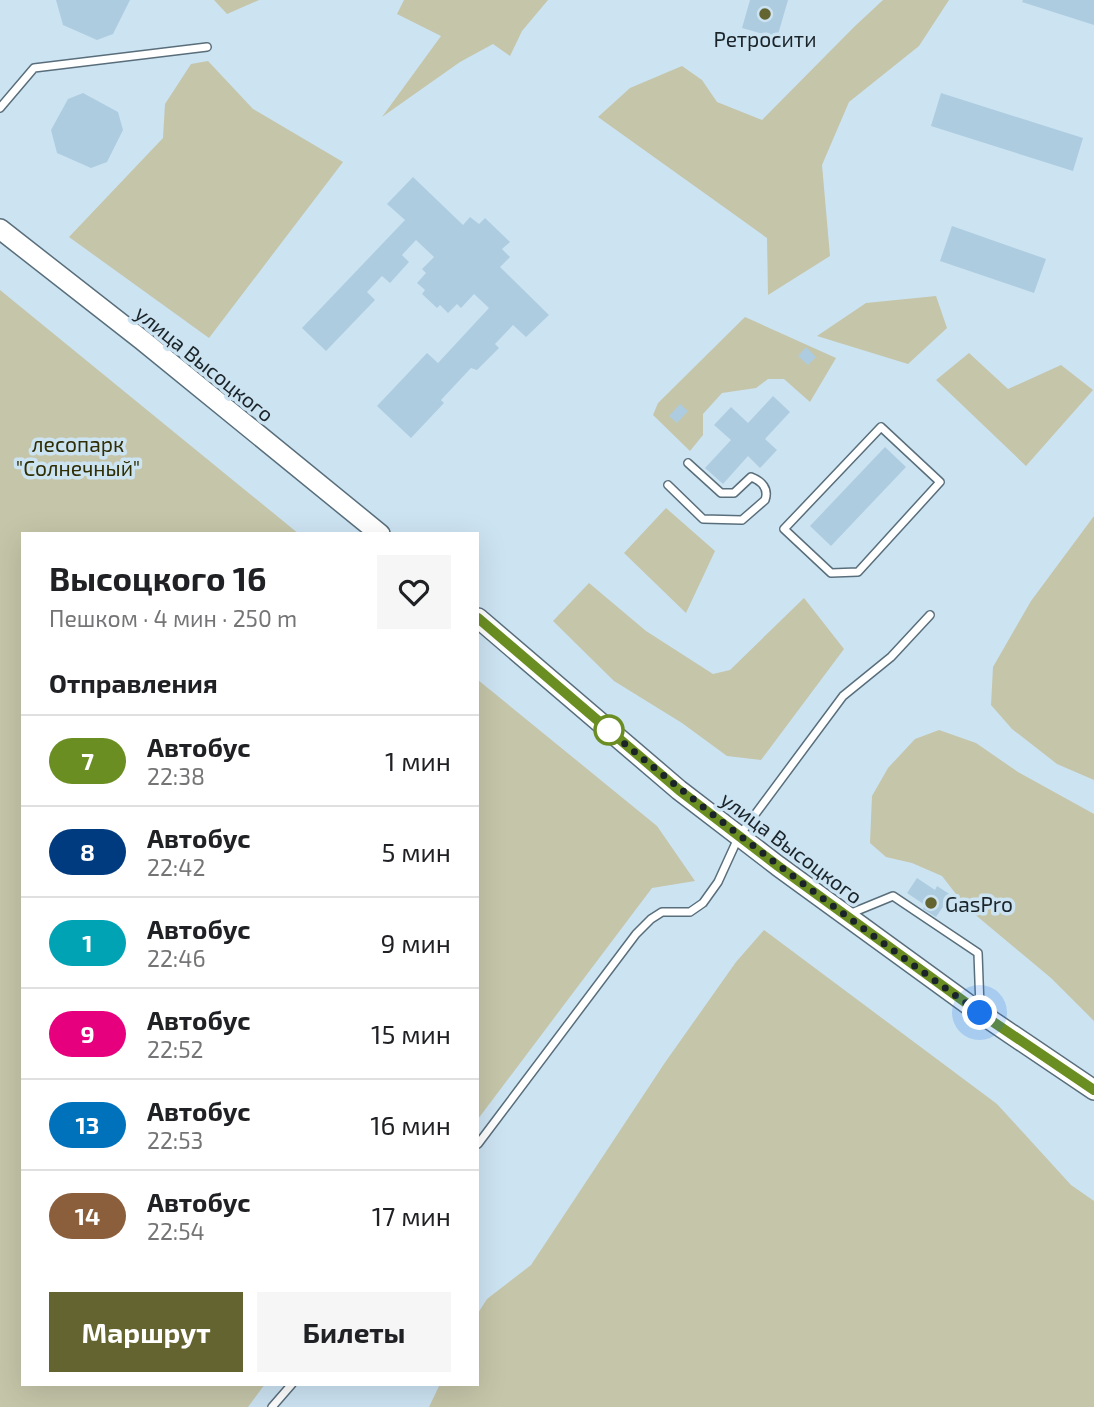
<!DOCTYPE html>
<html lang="ru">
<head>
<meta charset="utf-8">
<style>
  body { margin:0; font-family:"Exo 2",sans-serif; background:#f6f6f6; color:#202124; height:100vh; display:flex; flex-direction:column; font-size:26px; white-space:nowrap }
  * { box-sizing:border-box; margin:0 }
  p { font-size:23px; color:#757577 }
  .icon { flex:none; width:38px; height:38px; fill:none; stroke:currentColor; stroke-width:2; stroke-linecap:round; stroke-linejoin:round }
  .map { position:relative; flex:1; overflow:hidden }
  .panel { position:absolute; left:21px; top:532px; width:458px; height:854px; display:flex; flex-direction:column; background:#fff; border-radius:0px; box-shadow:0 7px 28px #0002 }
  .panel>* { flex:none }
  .badge { padding:0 14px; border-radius:23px; font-size:24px; line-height:46px }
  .you { position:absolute; width:35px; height:35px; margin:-18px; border:5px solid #fff; border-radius:50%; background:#1a73e8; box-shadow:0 0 0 10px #1a73e833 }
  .map>.badge { position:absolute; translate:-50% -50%; box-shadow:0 0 0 4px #fff }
  h2 { padding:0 28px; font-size:26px; line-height:63px }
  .round { display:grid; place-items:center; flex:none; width:74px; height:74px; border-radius:0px; background:#f6f6f6 }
  .headline { display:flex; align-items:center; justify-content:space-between; height:119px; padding:0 28px }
  h1 { font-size:33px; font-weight:700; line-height:52px }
  .action { display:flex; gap:14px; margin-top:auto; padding:14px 28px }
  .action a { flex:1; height:80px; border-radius:0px; background:#646430; color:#fff; font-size:28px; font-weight:700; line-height:80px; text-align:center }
  .action a+a { background:#f6f6f6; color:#202124 }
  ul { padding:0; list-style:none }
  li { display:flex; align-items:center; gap:21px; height:91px; padding:0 28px; border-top:2px solid #e0e0e0 }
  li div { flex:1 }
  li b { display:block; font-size:26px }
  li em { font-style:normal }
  li .badge { min-width:77px; font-weight:700; text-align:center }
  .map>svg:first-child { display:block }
  .green { fill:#c5c5a9 }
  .building { fill:#aecce0 }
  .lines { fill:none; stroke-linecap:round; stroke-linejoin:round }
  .service-casing { stroke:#596e7b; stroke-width:10 }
  .secondary-casing { stroke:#596e7b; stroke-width:22 }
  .service { stroke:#fff; stroke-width:7 }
  .secondary { stroke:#fff; stroke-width:19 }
  .line-casing { stroke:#fff; stroke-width:16 }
  .line { stroke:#6b8e23; stroke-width:10 }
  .walk { stroke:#1b2429; stroke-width:7; stroke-dasharray:0 12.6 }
  .poi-dot { fill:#646430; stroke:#cce3f2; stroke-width:2.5 }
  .stop-dot { fill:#fff; stroke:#6b8e23; stroke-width:3.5 }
  .labels { text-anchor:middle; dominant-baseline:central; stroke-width:7; stroke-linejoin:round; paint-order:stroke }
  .poi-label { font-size:21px; fill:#1b2429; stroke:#cce3f2 }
  .street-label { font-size:21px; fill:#1b2429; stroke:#cce3f2 }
  .park-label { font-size:21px; fill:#302e05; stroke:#cce3f2 }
</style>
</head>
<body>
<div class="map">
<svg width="1094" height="1407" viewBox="0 0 1094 1407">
  <rect width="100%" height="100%" fill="#cce3f2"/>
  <path class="green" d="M214,0H259L227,14Z
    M404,0H548L522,31L510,56L493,44L460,62L382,117L441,36L397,14Z
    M883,0H949L919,46L849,102L822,165L830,256L768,295L767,238L598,117L630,88L682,66L702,80L717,102L762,120L854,27Z
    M208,61L253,109L343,162L209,338L69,237L163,138L165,104L191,64Z
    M0,290L299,534H23V1384H265L248,1407H0Z
    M936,296L947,328L908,364L817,336L866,303Z
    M745,317L836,358L810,402L784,379H768L756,388L722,393L703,414V435L690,451L653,415L658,403Z
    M969,353L1008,389L1061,365L1093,390L1026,466L936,380Z
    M666,508L715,551L686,613L624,553Z
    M1094,516V780L1057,764L1012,729L991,705L993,667L1031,601Z
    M589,583L646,631L713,674L730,670L804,598L844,649L761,760L727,756L682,723L614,681L553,621Z
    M478,680L657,826L695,881L652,888L478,1119Z
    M939,730L976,743L1018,772L1094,814V1021L1051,978L966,907L942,876L912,863L886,857L870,843L872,796L888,768L915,739Z
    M764,930L997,1104L1071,1185L1094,1201V1407H429L440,1384H478V1313L487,1299L531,1265L664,1064L736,962Z"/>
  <path class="building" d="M56,0H130L113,34L97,40L63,25Z
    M750,0H788L777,38L742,28Z
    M1023,0H1094V25L1022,2Z
    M83,93L118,112L123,130L107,162L91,168L57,153L51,130L68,99Z
    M941,93L1083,138L1073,171L931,126Z
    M413,177L463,225L470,217L479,224L485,218L510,242L502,249L510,257L500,267L549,315L526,337L513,325L495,344L499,348L477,370L471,368L441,400L444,403L411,438L377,406L427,353L438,363L489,308L474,294L461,308L457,304L448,313L440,305L437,308L422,294L425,290L417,283L426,273L422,269L434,257L416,240L402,255L409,262L390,283L382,276L367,292L375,300L326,351L302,328L405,220L387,204Z
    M952,226L1046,259L1034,293L940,261Z
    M806,347L816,357L808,365L798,356Z
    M773,396L790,412L765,439L777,450L760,468L748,456L723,484L705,468L731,440L714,425L731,407L748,423Z
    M680,404L688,411L677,423L669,416Z
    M885,447L906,467L831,546L810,526Z
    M917,878L935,890L937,886L951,895L936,917L923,909L925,905L907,893Z"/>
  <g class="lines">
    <defs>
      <path id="service" d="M0,108L34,68L207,47
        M881,427L940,482L858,572L831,573L784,529Z
        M668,485L703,519L742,520L765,500C769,489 762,481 751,477L734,493H721L688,463
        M849,914L893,896L978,953L980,1008
        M478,1144L636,934L651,919L662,912H690L703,903L718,882L739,836L843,696L891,657L930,615
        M272,1407L292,1384"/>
      <path id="secondary" d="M0,229L142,340L380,534
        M478,618L679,790L778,866L980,1013L1094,1090"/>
    </defs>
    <use href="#service" class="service-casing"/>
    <use href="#secondary" class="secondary-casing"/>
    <use href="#service" class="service"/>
    <use href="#secondary" class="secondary"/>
  </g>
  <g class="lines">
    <defs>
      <path id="line" d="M478,618L679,790L778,866L980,1013L1094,1090"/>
    </defs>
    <use href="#line" class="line-casing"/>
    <use href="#line" class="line"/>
    <path class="walk" d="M609,730L607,729C728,830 853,922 980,1013"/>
  </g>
  <g class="poi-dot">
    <circle cx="765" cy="14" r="7"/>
    <circle cx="931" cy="903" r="7"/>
  </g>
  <circle class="stop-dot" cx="609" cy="730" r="14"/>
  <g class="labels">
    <g class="poi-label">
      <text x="765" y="38">Ретросити</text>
      <text x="945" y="903" text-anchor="start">GasPro</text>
    </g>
    <g class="street-label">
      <text transform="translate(205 363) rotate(39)">улица Высоцкого</text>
      <text transform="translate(792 847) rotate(37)">улица Высоцкого</text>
    </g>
    <g class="park-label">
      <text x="78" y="443">лесопарк<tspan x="78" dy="24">"Солнечный"</tspan></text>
    </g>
  </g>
</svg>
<div class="you" style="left:980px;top:1013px"></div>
<section class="panel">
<div class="headline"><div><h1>Высоцкого 16</h1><p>Пешком · 4 мин · 250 m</p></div><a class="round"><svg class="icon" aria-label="heart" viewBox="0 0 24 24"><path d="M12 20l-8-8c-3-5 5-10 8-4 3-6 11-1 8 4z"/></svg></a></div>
<h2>Отправления</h2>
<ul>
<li><span class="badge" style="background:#6b8e23;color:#fff">7</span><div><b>Автобус</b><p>22:38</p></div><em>1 мин</em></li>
<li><span class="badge" style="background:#003b80;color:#fff">8</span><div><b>Автобус</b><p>22:42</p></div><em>5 мин</em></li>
<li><span class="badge" style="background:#00a3b4;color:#fff">1</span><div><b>Автобус</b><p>22:46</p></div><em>9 мин</em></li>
<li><span class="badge" style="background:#e6007e;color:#fff">9</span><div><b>Автобус</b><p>22:52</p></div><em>15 мин</em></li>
<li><span class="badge" style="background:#0072bc;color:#fff">13</span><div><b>Автобус</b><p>22:53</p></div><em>16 мин</em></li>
<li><span class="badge" style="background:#8b5e3c;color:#fff">14</span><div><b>Автобус</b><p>22:54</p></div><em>17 мин</em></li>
</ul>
<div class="action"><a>Маршрут</a><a>Билеты</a></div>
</section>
</div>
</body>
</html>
